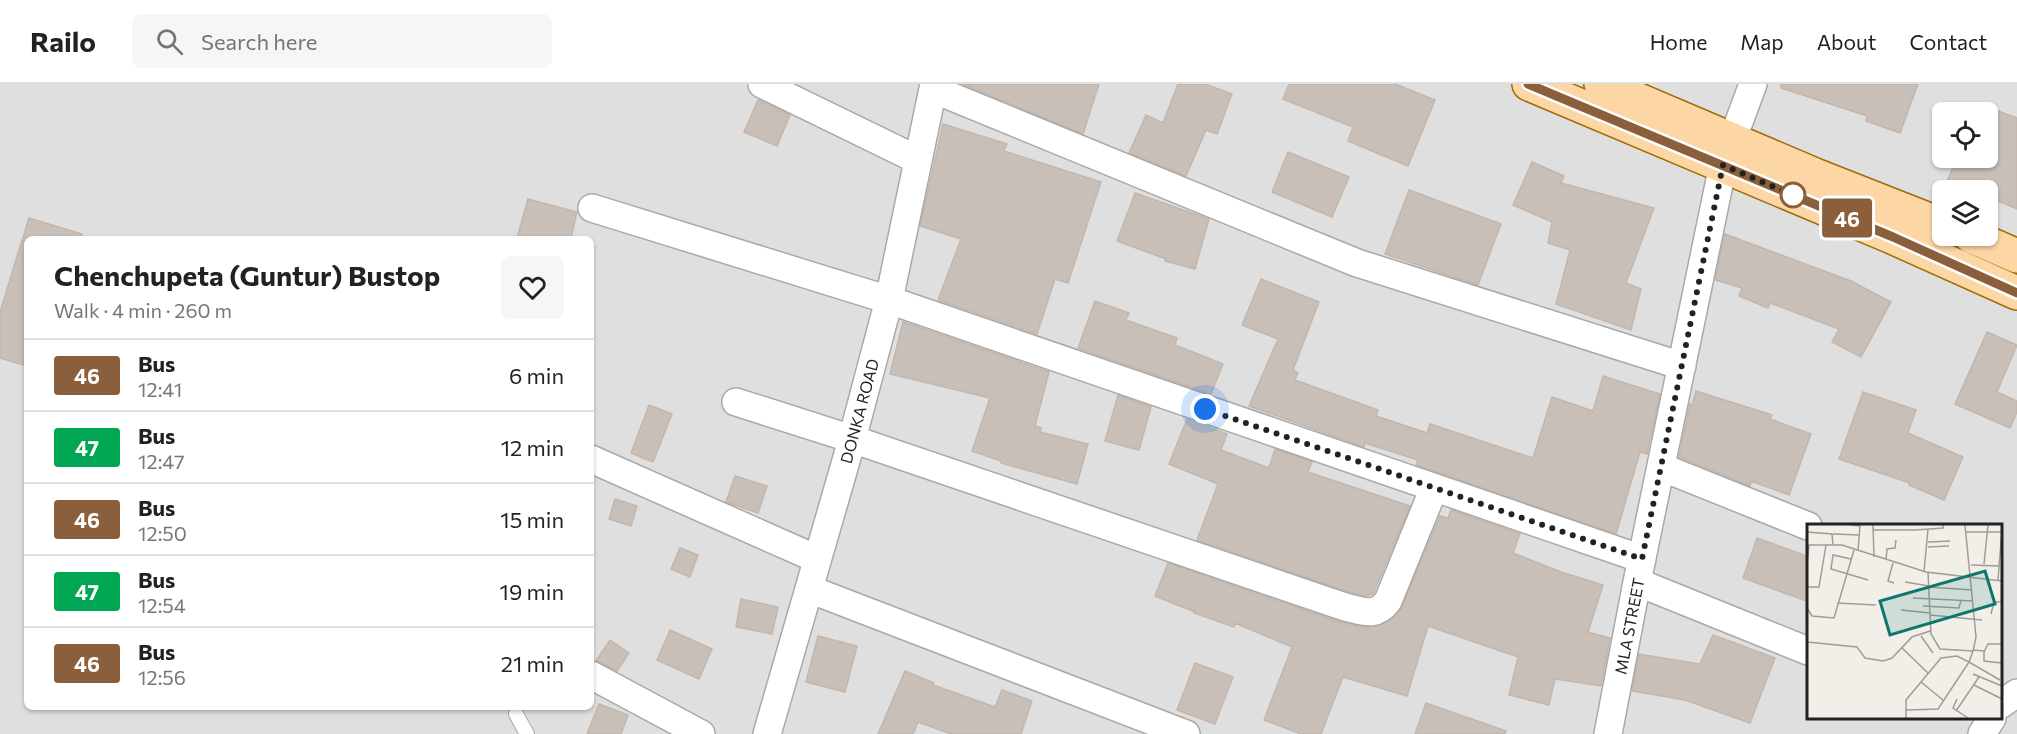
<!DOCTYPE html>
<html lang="en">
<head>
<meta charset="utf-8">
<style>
  body { margin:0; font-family:Commissioner,sans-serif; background:#f6f6f6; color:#222; height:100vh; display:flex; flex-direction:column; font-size:22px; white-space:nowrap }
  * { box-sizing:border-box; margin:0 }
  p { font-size:20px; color:#767676 }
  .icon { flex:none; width:33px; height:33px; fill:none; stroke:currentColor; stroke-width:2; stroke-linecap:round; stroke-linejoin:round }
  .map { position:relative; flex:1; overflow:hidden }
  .details { position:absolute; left:24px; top:152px; width:570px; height:474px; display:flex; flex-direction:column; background:#fff; border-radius:9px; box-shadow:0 2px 4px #0004 }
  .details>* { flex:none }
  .badge { padding:0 12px; border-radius:4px; font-size:21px; line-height:39px }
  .buttons { position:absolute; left:1932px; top:18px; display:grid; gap:12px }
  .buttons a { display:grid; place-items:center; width:66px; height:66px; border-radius:9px; background:#fff; box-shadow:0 2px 4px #0004; font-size:30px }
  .you { position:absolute; width:30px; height:30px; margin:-15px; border:4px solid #fff; border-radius:50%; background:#1a73e8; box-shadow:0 0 0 9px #1a73e833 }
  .map>.badge { position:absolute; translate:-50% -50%; box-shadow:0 0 0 3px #fff }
  .round { display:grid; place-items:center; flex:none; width:63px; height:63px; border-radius:9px; background:#f6f6f6 }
  .head { display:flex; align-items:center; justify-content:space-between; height:102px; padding:0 30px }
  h1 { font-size:28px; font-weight:700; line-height:45px }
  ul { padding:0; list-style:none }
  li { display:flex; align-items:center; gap:18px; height:72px; padding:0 30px; border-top:2px solid #e0e0e0 }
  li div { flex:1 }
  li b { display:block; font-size:22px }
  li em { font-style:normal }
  li .badge { min-width:66px; font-weight:700; text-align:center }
  header { display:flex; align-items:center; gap:36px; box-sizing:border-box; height:84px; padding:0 30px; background:#fff; border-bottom:2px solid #e0e0e0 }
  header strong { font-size:28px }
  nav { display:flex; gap:33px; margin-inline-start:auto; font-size:21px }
  .search { width:420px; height:54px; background:#f6f6f6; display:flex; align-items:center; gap:15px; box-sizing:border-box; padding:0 21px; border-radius:9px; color:#767676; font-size:22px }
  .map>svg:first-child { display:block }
  .residential { fill:#e0dfdf; fill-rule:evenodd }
  .building { fill:#c7bfb8; stroke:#c4b6ab; stroke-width:1.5 }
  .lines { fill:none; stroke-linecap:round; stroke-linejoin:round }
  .lane-casing { stroke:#a9a9a9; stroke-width:16 }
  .street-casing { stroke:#a9a9a9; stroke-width:30 }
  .primary-casing { stroke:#a06b00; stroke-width:36 }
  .lane { stroke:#fff; stroke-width:14 }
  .street { stroke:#fff; stroke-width:27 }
  .primary { stroke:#fcd6a4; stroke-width:33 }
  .line-casing { stroke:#fff; stroke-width:14 }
  .line { stroke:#8b5e3c; stroke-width:9 }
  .walk { stroke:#222; stroke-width:6; stroke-dasharray:0 10.8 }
  .stop-dot { fill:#fff; stroke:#8b5e3c; stroke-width:3 }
  .labels { text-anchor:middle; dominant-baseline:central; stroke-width:4.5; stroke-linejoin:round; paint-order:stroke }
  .street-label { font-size:16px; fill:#222; stroke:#fff }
  .inset-road { fill:none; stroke:#9f9d99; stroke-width:1.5 }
  .view { fill:#0f766e; fill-opacity:0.15; stroke:#0f766e; stroke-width:3 }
  .inset-edge { fill:none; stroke:#222; stroke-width:3 }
</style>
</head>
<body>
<header>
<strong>Railo</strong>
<div class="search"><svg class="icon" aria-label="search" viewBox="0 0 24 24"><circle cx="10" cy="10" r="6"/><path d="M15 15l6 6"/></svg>Search here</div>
<nav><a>Home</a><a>Map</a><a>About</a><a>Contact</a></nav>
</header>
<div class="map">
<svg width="2017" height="650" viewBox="0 0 2017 650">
  <rect width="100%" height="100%" fill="#f2efe9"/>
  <path class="residential" d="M0,0H2017V650H0ZM1942,28H1988V74H1942ZM1942,106H1988V152H1942ZM27,154H591V622H27ZM1808,442H2000V634H1808Z"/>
  <path class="building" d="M962,0H1099L1083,50Z
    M1178,0H1205L1232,10L1217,50L1206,46L1186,92L1129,69L1146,31L1163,39Z
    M1289,0H1395L1435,16L1408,82L1348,57L1353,43L1283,15Z
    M1781,0H1918L1900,49L1866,37L1867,32L1781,4Z
    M758,16L790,31L777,62L744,48Z
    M1988,23L2017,34V125L1988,113V106H1970L1947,97L1957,74H1988Z
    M943,40L1007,60L1004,67L1101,98L1068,199L1055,195L1037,250L938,216L961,155L920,142Z
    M1288,68L1349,93L1332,133L1272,108Z
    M1532,78L1564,92L1561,99L1654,124L1626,199L1641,205L1631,246L1556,220L1570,166L1548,159L1552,138L1513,121Z
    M1409,106L1501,140L1478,201L1385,170Z
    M1135,109L1209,135L1195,185L1165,177L1166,175L1117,157Z
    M528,115L577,128L571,154H517Z
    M29,134L82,150V154H23Z
    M1725,150L1851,197L1891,218L1861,273L1832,258L1839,245L1770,219L1768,224L1739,212L1742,204L1715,196Z
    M22,156H27V282L0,274V228Z
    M1261,195L1319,218L1293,286L1298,289L1295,296L1378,326L1376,332L1427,349L1430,340L1533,374L1552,313L1593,327L1603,292L1660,310L1647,370L1640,368L1616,450L1416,381L1418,376L1365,359L1364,363L1249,322L1278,255L1242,241Z
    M1095,217L1129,229L1126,236L1177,254L1175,261L1223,280L1211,310L1078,264Z
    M903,238L1049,288L1035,342L1041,344L1040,348L1088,360L1077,400L1001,379V377L972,367L990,314L890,290Z
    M1987,248L2017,261L1997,308L2017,317V328L2010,344L1955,320Z
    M1696,307L1772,331L1770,335L1811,350L1789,411L1751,397L1750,402L1679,373L1690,320L1692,321Z
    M1863,308L1916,326L1908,349L1963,373L1944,416L1909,401L1910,399L1839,375Z
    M1118,311L1151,323L1139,366L1105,357Z
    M649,321L672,330L653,378L631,369Z
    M1187,335L1227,350L1221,366L1269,384L1275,365L1312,378L1308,388L1410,422L1373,510L1366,512L1349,508L1197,456L1218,400L1169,380Z
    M735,392L767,402L758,429L726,418Z
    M615,415L637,422L631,442L609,435Z
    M1451,426L1520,450L1513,469L1561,488L1603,501L1588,548L1610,554L1601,602L1555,595L1549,621L1509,611L1518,573L1428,542L1407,612L1343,593L1321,650H1301L1264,636L1292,563L1235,539L1234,543L1194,529L1195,528L1155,512L1168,479L1340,538L1362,543L1378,542L1392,535L1402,523L1440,432L1448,434Z
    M1757,454L1809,473V518L1743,494Z
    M680,464L698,471L690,493L671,485Z
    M741,515L778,523L772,550L736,543Z
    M670,546L712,565L699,595L657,576Z
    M1713,551L1775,574L1750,639L1685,616L1632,607L1639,570L1700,580Z
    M818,552L857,562L845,608L806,598Z
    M610,556L629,569L617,587L596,577Z
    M1195,579L1233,593L1215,640L1177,626Z
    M905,587L934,599L933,601L995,623L1002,606L1032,617L1021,650H951L918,638L913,650H878Z
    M1426,619L1506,647L1505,650H1415Z
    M599,620L628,631L621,650H587Z"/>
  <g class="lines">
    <defs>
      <path id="lane" d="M516,630L527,650"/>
      <path id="street" d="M762,0L918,76
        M933,5L1357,179L1682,282
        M592,124L889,216L1642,475
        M736,318L852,355L1345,523C1363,527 1375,534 1388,517L1434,404
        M591,375L817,475
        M1661,383L1808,442
        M1637,498L1808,567
        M809,505L1186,650
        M591,591L701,650
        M2000,621L2017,609
        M767,650L850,363L889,216L934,0
        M1608,650L1637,498L1723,81L1753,0
        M1982,650L1992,634"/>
      <path id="primary" d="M1529,0L1892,153L2017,209
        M1601,0L1815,91L1942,141
        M1971,152L2017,172"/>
    </defs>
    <use href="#lane" class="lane-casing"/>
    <use href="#street" class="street-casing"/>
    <use href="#primary" class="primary-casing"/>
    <use href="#lane" class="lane"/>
    <use href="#street" class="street"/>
    <use href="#primary" class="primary"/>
  </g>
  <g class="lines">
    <defs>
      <path id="line" d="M1528,0L1893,153L2017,209"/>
    </defs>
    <use href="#line" class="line-casing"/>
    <use href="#line" class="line"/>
    <path class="walk" d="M1205,325L1642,475L1723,81L1793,111"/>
  </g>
  <circle class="stop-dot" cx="1793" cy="111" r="12"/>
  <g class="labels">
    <g class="street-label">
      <text transform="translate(859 327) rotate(-75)">DONKA ROAD</text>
      <text transform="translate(1629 542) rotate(-79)">MLA STREET</text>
    </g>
  </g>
  <g transform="translate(1807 440)">
    <rect width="195" height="195" fill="#f2efe9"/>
    <path class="inset-road" d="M44,1L53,2L51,26M66,1L67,33M66,6H108L136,4V1M0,8L25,10L26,21M159,8H195M26,10L52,11M121,18L143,17M0,21H35L119,48L195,57M121,23L142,22M44,35L26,31L24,45L61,56M79,35L80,25L88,24L89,16M86,39L81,57L87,59M177,40L181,1M0,41L2,21M164,41L192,42M117,48L121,5M121,48L124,110L133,125L166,127M191,56L195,5M98,58L122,62M0,63H12L19,21M122,63L165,66M106,74L166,77M30,79L69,81M116,82L152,84L154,76M0,84L5,92L27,94L47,26M94,86L123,89M184,90L187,78H195M123,91L175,96M114,112L126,129M0,118L50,123L58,134L76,137L85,134L105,113L123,107M95,124L121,149M166,126L177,127V137L195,139M177,128L181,120H195M166,150L195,162M114,158L136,176M167,161L195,175M150,175L146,184L161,194M99,186L131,185L162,138L193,156M149,187L172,153M99,194V176L134,134L150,132L162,138L166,127L169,113L158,1"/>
    <path class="view" d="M178,47L188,80L83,111L73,77Z"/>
    <rect width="195" height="195" class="inset-edge"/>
  </g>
</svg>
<div class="buttons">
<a><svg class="icon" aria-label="locate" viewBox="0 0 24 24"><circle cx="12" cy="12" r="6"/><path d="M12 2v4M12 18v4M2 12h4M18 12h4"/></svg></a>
<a><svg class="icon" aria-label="layers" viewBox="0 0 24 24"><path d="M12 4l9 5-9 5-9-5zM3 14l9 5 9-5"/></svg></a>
</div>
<div class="you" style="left:1205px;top:325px"></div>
<b class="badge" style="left:1847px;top:134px;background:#8b5e3c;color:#fff">46</b>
<section class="details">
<div class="head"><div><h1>Chenchupeta (Guntur) Bustop</h1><p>Walk · 4 min · 260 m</p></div><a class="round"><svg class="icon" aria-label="heart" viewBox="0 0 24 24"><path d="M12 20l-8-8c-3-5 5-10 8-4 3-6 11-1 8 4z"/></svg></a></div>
<ul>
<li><span class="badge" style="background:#8b5e3c;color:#fff">46</span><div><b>Bus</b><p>12:41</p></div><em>6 min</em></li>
<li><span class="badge" style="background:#00a651;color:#fff">47</span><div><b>Bus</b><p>12:47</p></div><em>12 min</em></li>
<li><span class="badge" style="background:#8b5e3c;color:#fff">46</span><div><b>Bus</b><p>12:50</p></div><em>15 min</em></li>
<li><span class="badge" style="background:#00a651;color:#fff">47</span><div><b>Bus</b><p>12:54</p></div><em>19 min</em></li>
<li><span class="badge" style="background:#8b5e3c;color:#fff">46</span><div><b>Bus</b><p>12:56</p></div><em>21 min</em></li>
</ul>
</section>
</div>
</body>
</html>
